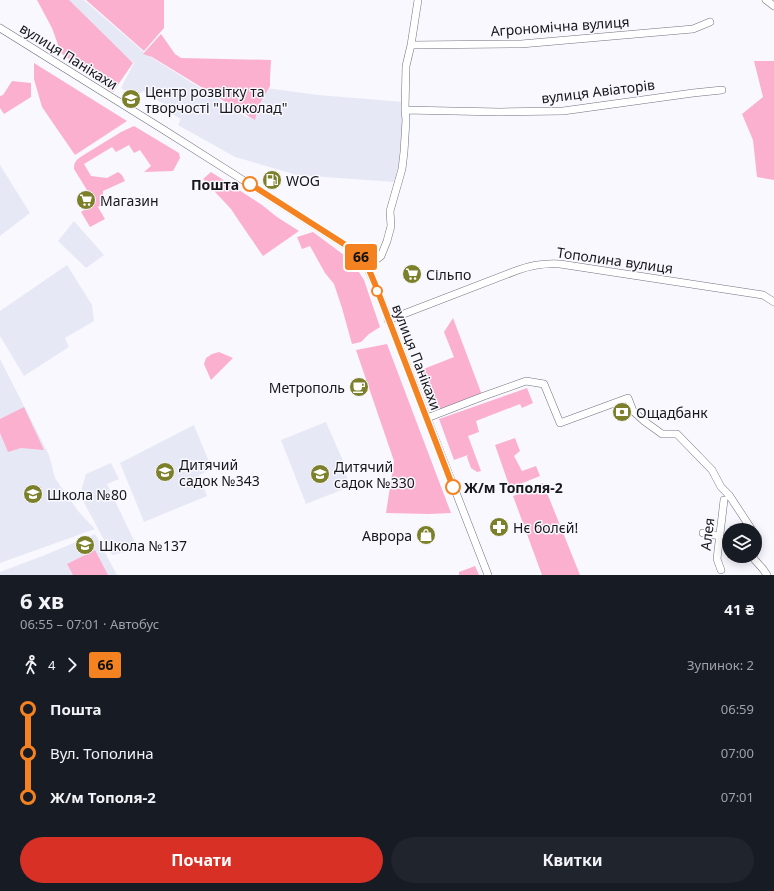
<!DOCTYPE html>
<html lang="uk">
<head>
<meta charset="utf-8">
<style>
  body { margin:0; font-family:"Noto Sans",sans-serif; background:#20242c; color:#f1f3f6; height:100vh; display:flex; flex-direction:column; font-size:15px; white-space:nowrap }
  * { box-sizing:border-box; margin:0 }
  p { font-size:13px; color:#9ea1a6 }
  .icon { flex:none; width:22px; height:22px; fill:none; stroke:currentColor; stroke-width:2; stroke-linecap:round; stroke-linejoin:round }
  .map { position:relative; height:575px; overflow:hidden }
  .side { display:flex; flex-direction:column; background:#171b24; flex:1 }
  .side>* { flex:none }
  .badge { padding:0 8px; border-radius:3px; font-size:14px; line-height:26px }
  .tools { position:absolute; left:722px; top:523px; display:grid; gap:8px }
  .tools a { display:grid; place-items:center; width:40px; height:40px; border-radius:50%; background:#171b24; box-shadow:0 2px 10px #0003; font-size:20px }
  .map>.badge { position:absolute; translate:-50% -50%; box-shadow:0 0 0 2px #fff }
  .legs { display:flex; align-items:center; gap:6px; height:44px; padding:0 20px; font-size:13px }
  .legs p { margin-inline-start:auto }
  .head { display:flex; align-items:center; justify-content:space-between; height:68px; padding:0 20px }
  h1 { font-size:22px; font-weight:700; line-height:30px }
  .primary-button { display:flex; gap:8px; margin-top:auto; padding:8px 20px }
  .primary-button a { flex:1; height:46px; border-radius:24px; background:#d93025; color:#fff; font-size:16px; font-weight:700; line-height:46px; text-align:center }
  .primary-button a+a { background:#20242c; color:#f1f3f6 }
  ul { padding:0 20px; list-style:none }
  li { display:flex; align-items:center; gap:14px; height:44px; font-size:15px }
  li i { display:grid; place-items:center; width:6px; height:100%; margin:0 5px; background:currentColor }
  li i::after { content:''; width:10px; height:10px; margin:-5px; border:3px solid; border-radius:50%; background:#171b24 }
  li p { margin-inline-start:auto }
  li:first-child i { background:linear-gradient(#0000 50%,currentColor 0) }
  li:last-child i { background:linear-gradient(currentColor 50%,#0000 0) }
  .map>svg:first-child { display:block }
  .built { fill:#e7e8f5 }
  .green { fill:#fcb0d0 }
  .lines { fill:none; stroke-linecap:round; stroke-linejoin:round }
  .minor-casing { stroke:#71727f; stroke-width:8 }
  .minor { stroke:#fff; stroke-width:7 }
  .line-1-casing { stroke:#fff; stroke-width:9 }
  .line-1 { stroke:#f58220; stroke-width:6 }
  .stop-1-dot { fill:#fff; stroke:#f58220; stroke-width:2 }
  .labels { text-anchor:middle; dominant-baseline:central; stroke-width:3; stroke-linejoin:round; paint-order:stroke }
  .street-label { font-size:14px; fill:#17171c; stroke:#f8f8fe }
  .poi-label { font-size:14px; fill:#17171c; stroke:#f8f8fe; text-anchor:start }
  .stop-label { font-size:14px; font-weight:bold; fill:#17171c; stroke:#f8f8fe; text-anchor:end }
</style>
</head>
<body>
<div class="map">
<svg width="774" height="575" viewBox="0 0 774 575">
  <rect width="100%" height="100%" fill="#f8f8fe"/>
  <path class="built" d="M61,0H84L146,54L248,118L259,87L318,95L404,102L399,163L394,182L297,175L235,157L178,125L181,119L169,112L170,108L143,91L135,97L121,88L134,63Z
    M0,165L30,213L0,236Z
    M74,221L104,255L86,268L58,241Z
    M67,265L92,305L94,321L65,338L69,347L24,376L0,336V311Z
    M0,359L49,455L55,478L78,511L95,529L0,563Z
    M326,422L343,461L349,487L306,504L281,440Z
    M194,425L212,469L199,475L207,496L144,522L120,463Z
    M111,463L119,479L107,484L138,549L112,555L80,495L86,474Z
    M95,534L117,575H0V572L45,555Z"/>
  <path class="green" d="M37,0H69L133,63L113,92L61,53L52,28Z
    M86,0H164V28L144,51Z
    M161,34L175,54L181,58L271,60L270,79V86L259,105L255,120L152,57L143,54Z
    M754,61H774V180L757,177L753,140L742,114L763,97Z
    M34,63L127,121L75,155L42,107L34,79Z
    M12,81L31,83V97L4,114L0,108V96L3,95Z
    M134,126L179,153L180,158L173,171L144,172L151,166L140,150L134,153L129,145L116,152L112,147L84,164L91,176L107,178L118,172L122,175L125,181L103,191V196L104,203L98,207L105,219L90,227L81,212L95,203L74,169C74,162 76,160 82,156L121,132Z
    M211,172L262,205L277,217L299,231L263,256L241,224L231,209L203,179Z
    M313,232L352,261L364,280L380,327L369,334L361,342L352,344L342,308L334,284L325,273L310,246L302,249L297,237Z
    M453,318L482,395L438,412L421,370L454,357L444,332Z
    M387,344L451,513L429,514L386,513L394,461L356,350Z
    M219,352L233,358L211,380L204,364L206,358L212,354Z
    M527,388L533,403L522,408L520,404L476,421L479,432L468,436L481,471L477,472L471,468L467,457L468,455L454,460L439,419Z
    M24,407L44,450L21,448L8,452L0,433V419Z
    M515,438L520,451L514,456L522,471L536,466L540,476L510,488L495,445Z
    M543,483L580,575H542L513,496Z
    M95,550L108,575H73L67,564Z
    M475,566L479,575H459V572Z"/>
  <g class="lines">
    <defs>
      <path id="minor" d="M766,0L774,6
        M0,28L164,130L350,248L361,257L365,263L375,284L488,575
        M411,45L521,44L693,29L710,22
        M405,110L500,112L563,111L693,93L722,90
        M365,263L377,259L381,256L387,241L391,226L390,211L402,169L404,152L406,120L405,110L406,66L411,45L418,0
        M388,320L518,270C532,265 545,263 560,264L763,295L774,302
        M427,418L484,396L526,381L544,384L560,423L628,398L633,411L644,421L662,434H677L712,470L721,487L729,495L752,530
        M703,533L720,536
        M755,534L758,538L755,550
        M754,556V559L763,569L767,575
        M721,570L717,559L724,500"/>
    </defs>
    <use href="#minor" class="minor-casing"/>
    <use href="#minor" class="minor"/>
  </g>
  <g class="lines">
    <defs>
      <path id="line-1" d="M250,184L344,244C350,248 357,252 362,258C368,265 371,275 375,284L453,487"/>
    </defs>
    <use href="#line-1" class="line-1-casing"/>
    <use href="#line-1" class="line-1"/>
  </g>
  <defs>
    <symbol id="school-disc" viewBox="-11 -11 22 22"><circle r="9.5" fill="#7c802a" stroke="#f8f8fe"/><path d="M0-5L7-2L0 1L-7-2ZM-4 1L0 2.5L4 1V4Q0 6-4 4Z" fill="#fff"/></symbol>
    <symbol id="fuel-disc" viewBox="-11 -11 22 22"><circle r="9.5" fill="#7c802a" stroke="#f8f8fe"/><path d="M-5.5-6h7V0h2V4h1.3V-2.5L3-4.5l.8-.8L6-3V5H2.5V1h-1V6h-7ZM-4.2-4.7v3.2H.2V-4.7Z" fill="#fff"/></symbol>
    <symbol id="supermarket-disc" viewBox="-11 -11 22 22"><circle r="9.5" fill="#7c802a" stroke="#f8f8fe"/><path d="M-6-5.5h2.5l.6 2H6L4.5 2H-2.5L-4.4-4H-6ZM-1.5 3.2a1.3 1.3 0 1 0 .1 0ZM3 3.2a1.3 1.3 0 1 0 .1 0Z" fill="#fff"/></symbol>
    <symbol id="cafe-disc" viewBox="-11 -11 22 22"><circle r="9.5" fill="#7c802a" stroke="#f8f8fe"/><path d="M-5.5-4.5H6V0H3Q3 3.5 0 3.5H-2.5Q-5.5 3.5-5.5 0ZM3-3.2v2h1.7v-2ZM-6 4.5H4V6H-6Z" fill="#fff"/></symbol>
    <symbol id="bank-disc" viewBox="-11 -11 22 22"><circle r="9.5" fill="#7c802a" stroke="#f8f8fe"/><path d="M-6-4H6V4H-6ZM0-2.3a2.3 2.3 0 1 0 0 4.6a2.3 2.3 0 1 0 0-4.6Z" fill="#fff"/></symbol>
    <symbol id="pharmacy-disc" viewBox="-11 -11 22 22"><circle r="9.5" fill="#7c802a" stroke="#f8f8fe"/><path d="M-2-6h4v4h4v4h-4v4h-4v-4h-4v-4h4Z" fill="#fff"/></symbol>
    <symbol id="shop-disc" viewBox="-11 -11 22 22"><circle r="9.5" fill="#7c802a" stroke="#f8f8fe"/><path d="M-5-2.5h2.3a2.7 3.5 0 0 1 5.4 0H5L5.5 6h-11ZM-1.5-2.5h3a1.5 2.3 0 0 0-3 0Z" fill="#fff"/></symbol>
  </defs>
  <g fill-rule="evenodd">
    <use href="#school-disc" x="120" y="88" width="22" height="22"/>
    <use href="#fuel-disc" x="261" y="169" width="22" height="22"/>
    <use href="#supermarket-disc" x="75" y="189" width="22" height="22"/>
    <use href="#supermarket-disc" x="401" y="263" width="22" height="22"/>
    <use href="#cafe-disc" x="348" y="376" width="22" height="22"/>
    <use href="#bank-disc" x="611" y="401" width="22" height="22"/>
    <use href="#school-disc" x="154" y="461" width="22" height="22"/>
    <use href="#school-disc" x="309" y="463" width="22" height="22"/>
    <use href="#school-disc" x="22" y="483" width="22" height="22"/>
    <use href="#pharmacy-disc" x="488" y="516" width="22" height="22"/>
    <use href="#shop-disc" x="415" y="524" width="22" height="22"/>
    <use href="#school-disc" x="74" y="534" width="22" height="22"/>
  </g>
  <g class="stop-1-dot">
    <circle cx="250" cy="184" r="7"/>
    <circle cx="377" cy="291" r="5"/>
    <circle cx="453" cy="487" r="7"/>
  </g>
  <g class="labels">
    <g class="street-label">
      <text transform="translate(560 26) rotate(-4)">Агрономічна вулиця</text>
      <text transform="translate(69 56) rotate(32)">вулиця Панікахи</text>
      <text transform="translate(598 91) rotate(-7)">вулиця Авіаторів</text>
      <text transform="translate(615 260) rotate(8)">Тополина вулиця</text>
      <text transform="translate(417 357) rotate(69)">вулиця Панікахи</text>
      <text transform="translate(707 534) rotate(-83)">Алея</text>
    </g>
    <g class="poi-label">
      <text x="145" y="91">Центр розвітку та<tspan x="145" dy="16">творчості "Шоколад"</tspan></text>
      <text x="286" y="180">WOG</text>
      <text x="100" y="200">Магазин</text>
      <text x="426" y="274">Сільпо</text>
      <text x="345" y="387" text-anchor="end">Метрополь</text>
      <text x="636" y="412">Ощадбанк</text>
      <text x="179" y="464">Дитячий<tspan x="179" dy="16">садок №343</tspan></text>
      <text x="334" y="466">Дитячий<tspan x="334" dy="16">садок №330</tspan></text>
      <text x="47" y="494">Школа №80</text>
      <text x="513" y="527">Нє болєй!</text>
      <text x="412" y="535" text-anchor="end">Аврора</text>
      <text x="99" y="545">Школа №137</text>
    </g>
    <g class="stop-label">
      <text x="239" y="184">Пошта</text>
      <text x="464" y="487" text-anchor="start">Ж/м Тополя-2</text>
    </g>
  </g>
</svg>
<div class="tools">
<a><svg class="icon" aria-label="layers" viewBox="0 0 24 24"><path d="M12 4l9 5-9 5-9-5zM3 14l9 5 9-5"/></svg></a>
</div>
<b class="badge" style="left:361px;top:257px;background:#f58220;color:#111">66</b>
</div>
<section class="side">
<div class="head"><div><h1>6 хв</h1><p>06:55 – 07:01 · Автобус</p></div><b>41 ₴</b></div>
<div class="legs"><svg class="icon" aria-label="walk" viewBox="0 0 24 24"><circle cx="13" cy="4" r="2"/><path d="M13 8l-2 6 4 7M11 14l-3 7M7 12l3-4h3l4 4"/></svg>4<svg class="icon" aria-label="forward" viewBox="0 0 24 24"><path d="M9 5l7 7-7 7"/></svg><b class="badge" style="background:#f58220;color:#111">66</b><p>Зупинок: 2</p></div>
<ul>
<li><i style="color:#f58220"></i><b>Пошта</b><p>06:59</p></li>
<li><i style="color:#f58220"></i><span>Вул. Тополина</span><p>07:00</p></li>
<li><i style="color:#f58220"></i><b>Ж/м Тополя-2</b><p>07:01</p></li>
</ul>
<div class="primary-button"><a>Почати</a><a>Квитки</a></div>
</section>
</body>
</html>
